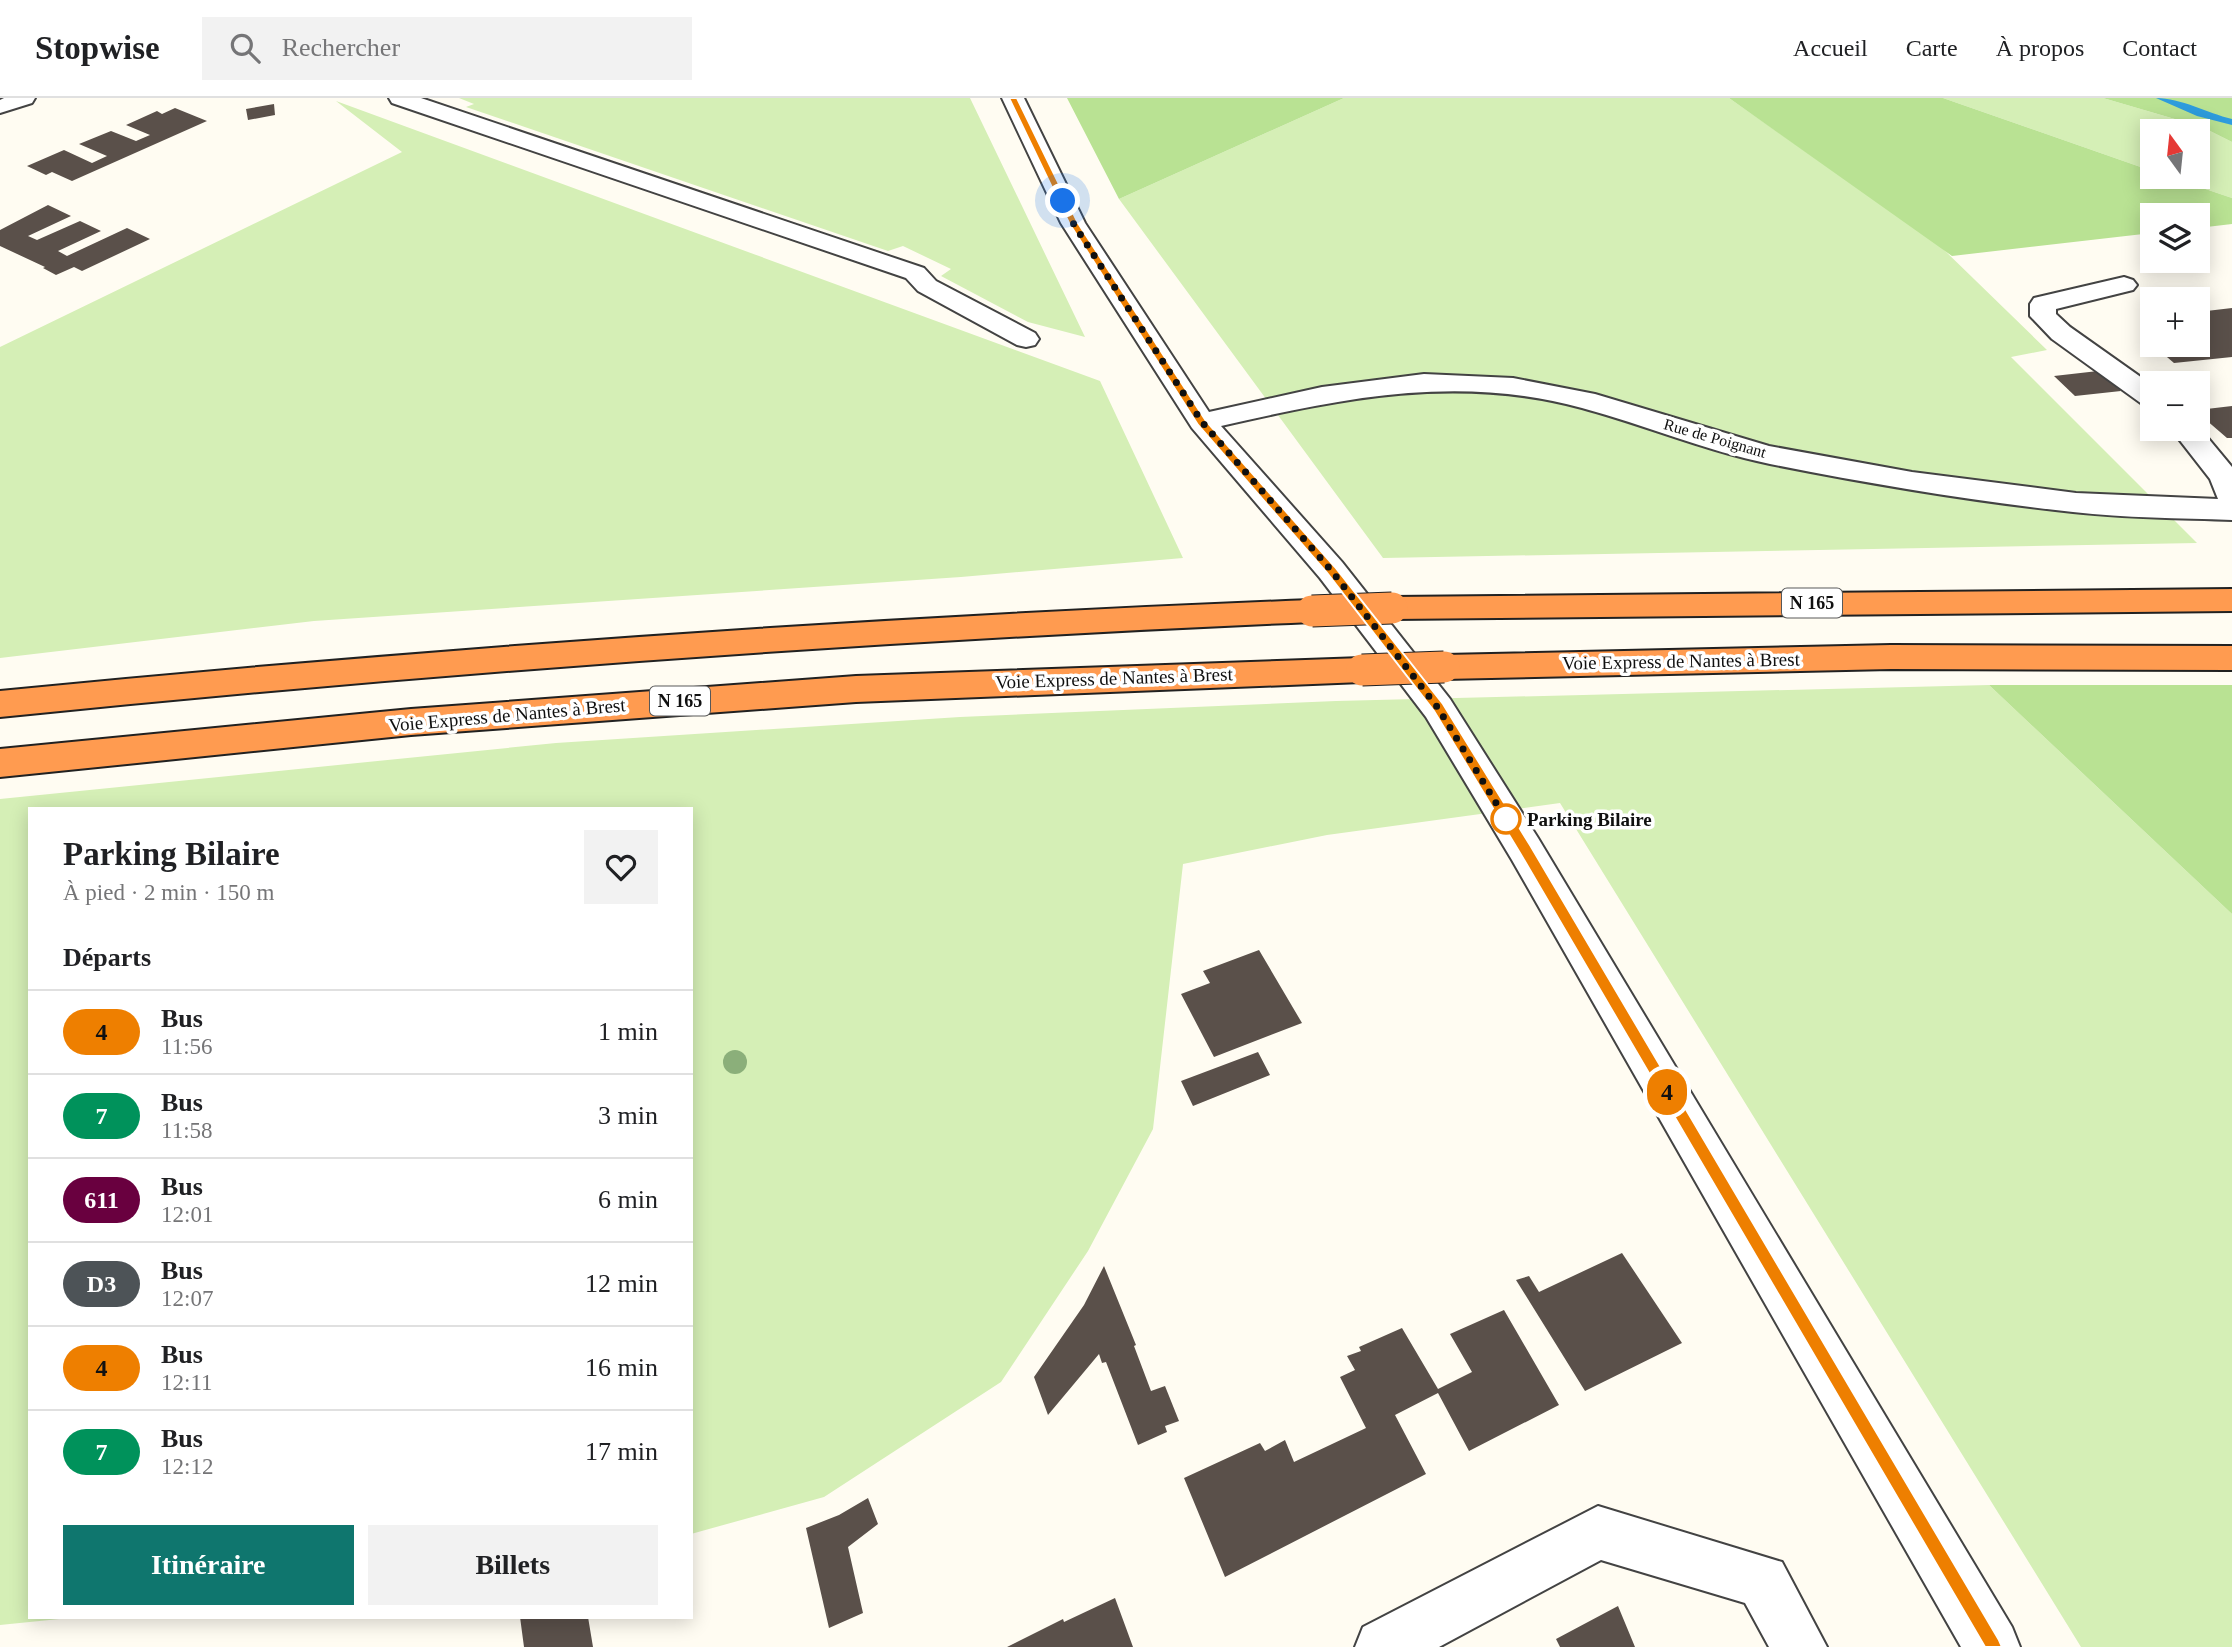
<!DOCTYPE html>
<html lang="fr">
<head>
<meta charset="utf-8">
<style>
  body { margin:0; font-family:"Times New Roman",serif; background:#f2f2f2; color:#202124; height:100vh; display:flex; flex-direction:column; font-size:26px; white-space:nowrap }
  * { box-sizing:border-box; margin:0 }
  p { font-size:23px; color:#757577 }
  .icon { flex:none; width:38px; height:38px; fill:none; stroke:currentColor; stroke-width:2; stroke-linecap:round; stroke-linejoin:round }
  .map { position:relative; flex:1; overflow:hidden }
  .details { position:absolute; left:28px; top:709px; width:665px; height:812px; display:flex; flex-direction:column; background:#fff; border-radius:0px; box-shadow:0 4px 18px #0003 }
  .details>* { flex:none }
  .badge { padding:0 14px; border-radius:23px; font-size:24px; line-height:46px }
  .needle { width:46px; rotate:345deg }
  .buttons { position:absolute; left:2140px; top:21px; display:grid; gap:14px }
  .buttons a { display:grid; place-items:center; width:70px; height:70px; border-radius:0px; background:#fff; box-shadow:0 4px 18px #0003; font-size:35px }
  .you { position:absolute; width:35px; height:35px; margin:-18px; border:5px solid #fff; border-radius:50%; background:#1a73e8; box-shadow:0 0 0 10px #1a73e833 }
  .map>.badge { position:absolute; translate:-50% -50%; box-shadow:0 0 0 4px #fff }
  h2 { padding:0 35px; font-size:26px; line-height:63px }
  .round { display:grid; place-items:center; flex:none; width:74px; height:74px; border-radius:0px; background:#f2f2f2 }
  .head { display:flex; align-items:center; justify-content:space-between; height:119px; padding:0 35px }
  h1 { font-size:33px; font-weight:800; line-height:52px }
  .cta { display:flex; gap:14px; margin-top:auto; padding:14px 35px }
  .cta a { flex:1; height:80px; border-radius:0px; background:#0f766e; color:#fff; font-size:28px; font-weight:800; line-height:80px; text-align:center }
  .cta a+a { background:#f2f2f2; color:#202124 }
  ul { padding:0; list-style:none }
  li { display:flex; align-items:center; gap:21px; height:84px; padding:0 35px; border-top:2px solid #e0e0e0 }
  li div { flex:1 }
  li b { display:block; font-size:26px }
  li em { font-style:normal }
  li .badge { min-width:77px; font-weight:700; text-align:center }
  header { display:flex; align-items:center; gap:42px; box-sizing:border-box; height:98px; padding:0 35px; background:#fff; border-bottom:2px solid #e0e0e0 }
  header strong { font-size:33px }
  nav { display:flex; gap:38px; margin-inline-start:auto; font-size:24px }
  .search { width:490px; height:63px; background:#f2f2f2; display:flex; align-items:center; gap:18px; box-sizing:border-box; padding:0 24px; border-radius:0px; color:#757577; font-size:26px }
  .map>svg:first-child { display:block }
  .green { fill:#d5efb6 }
  .forest { fill:#b9e293 }
  .lines { fill:none; stroke-linecap:round; stroke-linejoin:round }
  .stream { fill:#2e9cdd; fill-rule:evenodd }
  .building { fill:#5a504a }
  .minor-casing { stroke:#434343; stroke-width:4 }
  .highway-casing { stroke:#212121; stroke-width:4 }
  .minor { fill:#fff; fill-rule:evenodd }
  .highway { fill:#ff9b50; fill-rule:evenodd }
  .highway-bridge-casing { stroke:#212121; stroke-width:33; stroke-linecap:butt }
  .highway-bridge { stroke:#ff9b50; stroke-width:31 }
  .tree { fill:#8baf7a }
  .line { fill:#ee7f00; stroke:#fff; stroke-width:2 }
  .walk { stroke:#101010; stroke-width:7; stroke-dasharray:0 12.6 }
  .stop-dot { fill:#fff; stroke:#ee7f00; stroke-width:3.5 }
  .labels { text-anchor:middle; dominant-baseline:central; stroke-width:7; stroke-linejoin:round; paint-order:stroke }
  .far-street-label { font-size:16px; fill:#101010; stroke:#fff }
  .shield { fill:#fff; stroke:#585858; stroke-width:2 }
  .shield-label { font-size:18px; font-weight:bold; fill:#101010 }
  .street-label { font-size:19px; fill:#101010; stroke:#fff }
  .stop-label { font-size:19px; font-weight:bold; fill:#101010; stroke:#fff; text-anchor:start }
</style>
</head>
<body>
<header>
<strong>Stopwise</strong>
<div class="search"><svg class="icon" aria-label="search" viewBox="0 0 24 24"><circle cx="10" cy="10" r="6"/><path d="M15 15l6 6"/></svg>Rechercher</div>
<nav><a>Accueil</a><a>Carte</a><a>À propos</a><a>Contact</a></nav>
</header>
<div class="map">
<svg width="2232" height="1549" viewBox="0 0 2232 1549">
  <rect width="100%" height="100%" fill="#fffcf2"/>
  <path class="green" d="M459,0H970L1085,239L1028,224L941,178L951,171L903,148L888,153L466,9L474,6Z
    M1344,0H1729L1939,147L2047,252L2011,259L2197,445L1383,460L1119,101Z
    M1943,0H2103L2202,29L2232,44V100L2170,79H2198V33H2152V73Z
    M336,3L1100,283L1183,460L961,479L314,523L0,560V249L402,54Z
    M1989,587L2232,816V1549H2081L1560,705L1327,737L1183,766L1153,1031L1088,1153L1001,1284L824,1399L691,1436V710H30V1519H79L0,1527V701L556,645L960,619L1336,603Z"/>
  <path class="forest" d="M1067,0H1344L1119,101Z
    M1729,0H1943L2152,73V79H2170L2232,100V126L2198,130V117H2152V135L1952,158Z
    M2103,0H2232V44L2202,29Z
    M1989,587H2232V816Z"/>
  <g class="lines">
    <path class="stream" d="M2156,0C2181,0 2207,15 2232,21V27L2197,18Z"/>
  </g>
  <path class="building" d="M274,6L275,17L248,22L246,11Z
    M175,10L207,23L72,83L52,74L46,77L27,68L64,52L92,65L107,58L79,46L111,33L136,43L150,37L126,27L157,13L162,16Z
    M48,107L71,118L28,138L37,142L80,123L101,133L58,153L67,158L127,130L150,141L82,173L74,169L56,177L43,170L45,169L0,148V132Z
    M2232,210V259L2174,265L2147,242L2152,241V247H2198V233L2205,231L2198,225V214Z
    M2098,273L2121,293L2075,298L2054,278Z
    M2232,308V340H2227L2198,315V312Z
    M1259,852L1302,925L1214,959L1181,896L1210,885L1203,873Z
    M1258,954L1270,977L1193,1008L1181,983Z
    M1622,1155L1682,1245L1585,1293L1516,1182L1529,1178L1539,1194Z
    M1104,1168L1136,1247L1134,1248L1151,1293L1165,1288L1179,1323L1165,1328L1167,1334L1138,1347L1106,1264L1102,1265L1099,1256L1048,1317L1034,1279L1084,1207Z
    M1504,1212L1559,1307L1469,1353L1438,1295L1395,1317L1426,1376L1225,1479L1184,1380L1260,1345L1265,1353L1285,1342L1294,1364L1366,1330L1340,1279L1355,1272L1347,1258L1361,1253L1359,1249L1402,1230L1438,1291L1472,1274L1450,1236Z
    M868,1400L878,1426L848,1449L863,1515L829,1530L806,1430L839,1417Z
    M1115,1500L1133,1549H1007L1063,1521L1064,1524Z
    M1618,1508L1635,1549H1560L1556,1541Z
    M520,1519H588L593,1549H524Z"/>
  <g class="lines">
    <defs>
      <path id="minor" d="M4,0H35L32,5L0,15V2Z
        M389,0H421L924,170L936,183L1035,235L1039,241L1035,247L1026,249L1017,247L918,193L906,180L392,5Z
        M1002,0H1024L1085,125L1209,314L1322,289L1424,276L1513,280L1595,296L1769,348L1912,374L2076,395L2218,401L2210,381L2171,331H2198V328L2232,369V422C2179,420 2125,420 2073,414C1971,403 1870,386 1770,366C1706,353 1645,327 1582,310C1457,276 1344,300 1221,328L1342,464L1450,601L1538,740L2012,1529L2020,1549H1961L1512,762L1426,619L1320,480L1192,330L1061,125Z
        M2124,179L2133,182L2137,187L2133,192L2056,211V216L2070,229L2152,287V308L2142,306L2052,241L2030,218V206L2034,200Z
        M1598,1408L1782,1464L1827,1549H1769L1745,1505L1601,1462L1439,1549H1355L1363,1529Z"/>
      <path id="highway" d="M2232,491V513L1392,521L1380,518L1376,510L1380,502L1392,499Z
        M1312,502L1324,505L1328,513L1324,521L1312,524C874,543 437,574 0,619V593C437,550 874,519 1312,502Z
        M1891,547L2232,548V572L1891,571L1444,581L1432,578L1427,569L1432,560L1444,557Z
        M1362,560L1374,563L1379,572L1374,581L1362,584L856,604L411,637L0,679V651L411,611L856,578Z"/>
    </defs>
    <use href="#minor" class="minor-casing"/>
    <use href="#highway" class="highway-casing"/>
    <use href="#minor" class="minor"/>
    <use href="#highway" class="highway"/>
    <defs>
      <path id="highway-bridge" d="M1312,513L1392,510
        M1362,572L1444,569"/>
    </defs>
    <use href="#highway-bridge" class="highway-bridge-casing"/>
    <use href="#highway-bridge" class="highway-bridge"/>
  </g>
  <circle class="tree" cx="735" cy="964" r="12"/>
  <path class="line" d="M1009,0H1017L1078,125L1206,323L1335,469L1443,606L1530,747L1999,1542L2002,1549H1985L1520,755L1434,613L1327,475L1198,327L1069,125Z"/>
  <g class="lines">
    <path class="walk" d="M1063,103L1073,125L1202,324L1331,472L1438,610L1510,728L1506,721"/>
  </g>
  <circle class="stop-dot" cx="1506" cy="721" r="14"/>
  <g class="labels">
    <g class="far-street-label">
      <text transform="translate(1715 340) rotate(16)">Rue de Poignant</text>
    </g>
    <g class="shield">
      <rect x="1782" y="490.5" width="60" height="29" rx="5"/>
      <rect x="650" y="588.5" width="60" height="29" rx="5"/>
    </g>
    <g class="shield-label">
      <text x="1812" y="505">N 165</text>
      <text x="680" y="603">N 165</text>
    </g>
    <g class="street-label">
      <text transform="translate(1681 563) rotate(-1)">Voie Express de Nantes à Brest</text>
      <text transform="translate(1114 580) rotate(-2)">Voie Express de Nantes à Brest</text>
      <text transform="translate(507 617) rotate(-5)">Voie Express de Nantes à Brest</text>
    </g>
    <g class="stop-label">
      <text x="1527" y="721">Parking Bilaire</text>
    </g>
  </g>
</svg>
<div class="buttons">
<a><svg class="needle" viewBox="-14 -14 28 28"><path d="M0-13l5 13h-10z" fill="#e53935"/><path d="M0 13l5-13h-10z" fill="#757577"/></svg></a>
<a><svg class="icon" aria-label="layers" viewBox="0 0 24 24"><path d="M12 4l9 5-9 5-9-5zM3 14l9 5 9-5"/></svg></a>
<a>+</a>
<a>−</a>
</div>
<div class="you" style="left:1063px;top:103px"></div>
<b class="badge" style="left:1667px;top:994px;background:#ee7f00;color:#111">4</b>
<section class="details">
<div class="head"><div><h1>Parking Bilaire</h1><p>À pied · 2 min · 150 m</p></div><a class="round"><svg class="icon" aria-label="heart" viewBox="0 0 24 24"><path d="M12 20l-8-8c-3-5 5-10 8-4 3-6 11-1 8 4z"/></svg></a></div>
<h2>Départs</h2>
<ul>
<li><span class="badge" style="background:#ee7f00;color:#111">4</span><div><b>Bus</b><p>11:56</p></div><em>1 min</em></li>
<li><span class="badge" style="background:#00925b;color:#fff">7</span><div><b>Bus</b><p>11:58</p></div><em>3 min</em></li>
<li><span class="badge" style="background:#69003f;color:#fff">611</span><div><b>Bus</b><p>12:01</p></div><em>6 min</em></li>
<li><span class="badge" style="background:#4d5357;color:#fff">D3</span><div><b>Bus</b><p>12:07</p></div><em>12 min</em></li>
<li><span class="badge" style="background:#ee7f00;color:#111">4</span><div><b>Bus</b><p>12:11</p></div><em>16 min</em></li>
<li><span class="badge" style="background:#00925b;color:#fff">7</span><div><b>Bus</b><p>12:12</p></div><em>17 min</em></li>
</ul>
<div class="cta"><a>Itinéraire</a><a>Billets</a></div>
</section>
</div>
</body>
</html>
